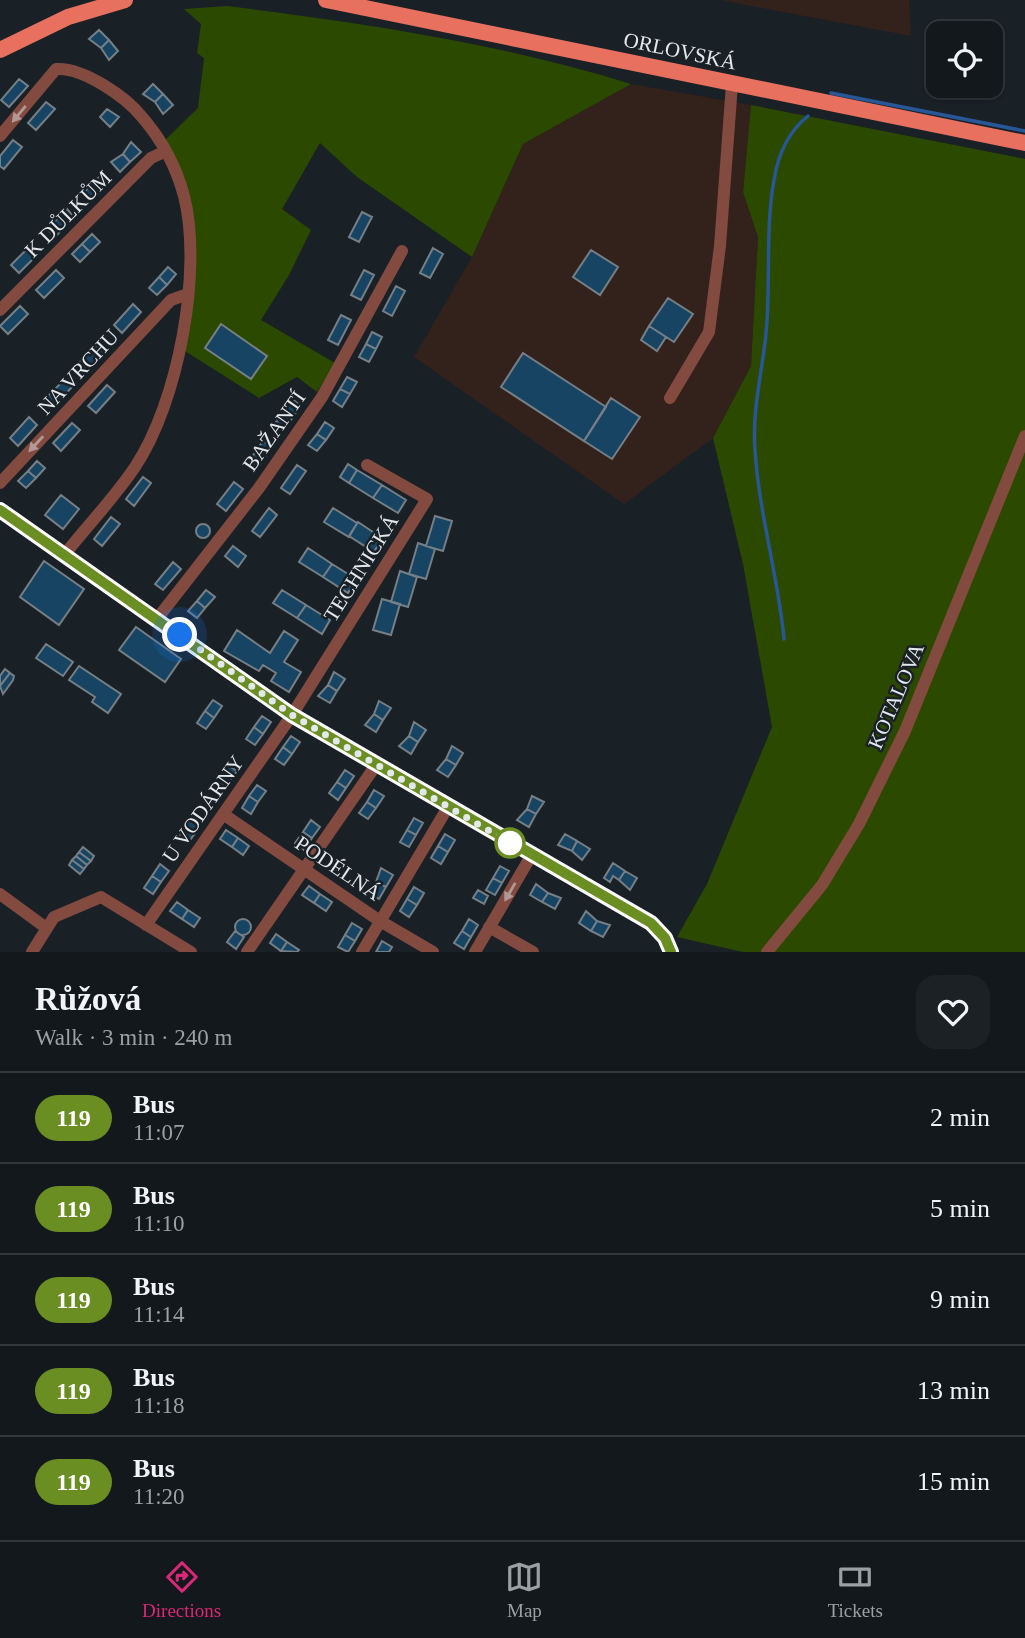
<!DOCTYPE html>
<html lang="en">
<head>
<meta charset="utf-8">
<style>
  body { margin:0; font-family:"Times New Roman",serif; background:#1c2125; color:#f1f3f6; height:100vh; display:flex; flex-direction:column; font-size:26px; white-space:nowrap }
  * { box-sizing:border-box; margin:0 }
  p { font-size:23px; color:#9da0a3 }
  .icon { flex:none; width:38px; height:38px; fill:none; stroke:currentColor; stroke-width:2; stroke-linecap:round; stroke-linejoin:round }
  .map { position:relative; height:952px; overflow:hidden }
  .details { display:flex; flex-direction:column; background:#13181c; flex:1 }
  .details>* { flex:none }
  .badge { padding:0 14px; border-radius:23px; font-size:24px; line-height:46px }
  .buttons { position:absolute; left:926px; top:21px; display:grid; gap:14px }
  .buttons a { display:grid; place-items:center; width:77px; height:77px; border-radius:14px; background:#13181c; box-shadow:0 2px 5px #0004,0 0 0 2px #32373b; font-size:35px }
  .you { position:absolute; width:35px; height:35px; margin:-18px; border:5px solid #fff; border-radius:50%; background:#1a73e8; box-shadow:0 0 0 10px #1a73e833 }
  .map>.badge { position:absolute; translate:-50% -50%; box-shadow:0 0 0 4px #fff }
  .round { display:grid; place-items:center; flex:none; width:74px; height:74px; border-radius:21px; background:#1c2125 }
  .overview { display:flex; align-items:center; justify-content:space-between; height:119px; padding:0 35px }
  h1 { font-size:33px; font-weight:600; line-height:52px }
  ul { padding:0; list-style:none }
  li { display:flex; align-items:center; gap:21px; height:91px; padding:0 35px; border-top:2px solid #32373b }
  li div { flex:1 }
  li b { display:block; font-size:26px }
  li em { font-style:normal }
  li .badge { min-width:77px; font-weight:700; text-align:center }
  .dock { display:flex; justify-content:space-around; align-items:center; height:98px; border-top:2px solid #32373b; background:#13181c; font-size:19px; color:#9da0a3 }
  .dock a { display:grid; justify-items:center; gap:4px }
  .dock .current { color:#db2777 }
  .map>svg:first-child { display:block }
  .industrial { fill:#33211b }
  .green { fill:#2c4900 }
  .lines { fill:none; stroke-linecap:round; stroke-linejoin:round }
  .stream { stroke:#285797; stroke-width:3.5 }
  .building { fill:#174462; stroke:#767f86; stroke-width:2 }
  .minor { stroke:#834a40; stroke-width:12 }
  .major { stroke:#e7705f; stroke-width:16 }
  .oneway { fill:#b39996 }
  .line-casing { stroke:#fff; stroke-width:16 }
  .line { stroke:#6b8e23; stroke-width:10 }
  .walk { stroke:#e3e8ec; stroke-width:7; stroke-dasharray:0 12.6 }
  .stop-dot { fill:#fff; stroke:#6b8e23; stroke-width:3.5 }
  .labels { text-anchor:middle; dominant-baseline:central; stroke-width:5; stroke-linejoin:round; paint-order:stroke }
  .street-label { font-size:21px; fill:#e3e8ec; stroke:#192026 }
</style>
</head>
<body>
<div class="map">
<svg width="1025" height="952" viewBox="0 0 1025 952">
  <rect width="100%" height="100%" fill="#192026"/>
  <path class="industrial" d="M721,0H909L911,36L772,10Z
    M631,84L751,105L743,192L758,237L751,366L713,438L624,504L414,357L472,257L523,144Z"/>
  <path class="green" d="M227,6C363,23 499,43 631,84L523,144L472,257L357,177L320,143L282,209L311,230L289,275L261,320L335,363L317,392L297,377L259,398L185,351L194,219L165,140L198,108L204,58L197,53L201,24L184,9Z
    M751,105L1025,159V952H743L677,937L707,884L772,727L743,564L713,438L751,366L758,237L743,192Z"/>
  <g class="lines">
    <path class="stream" d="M831,93L1025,131
      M784,639C778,575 759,514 755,450C752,410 762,373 766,334C771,283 765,230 774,180C778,155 788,132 808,116"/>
  </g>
  <path class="building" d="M99,30L109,40L101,48L89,39Z
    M109,40L118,51L109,60L101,48Z
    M19,79L28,86L9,107L1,100Z
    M153,84L163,94L155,102L143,94Z
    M163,94L173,105L163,114L155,102Z
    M46,102L55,109L36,130L28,123Z
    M107,109L119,117L110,127L100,117Z
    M13,140L22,147L4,169L0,166V156Z
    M131,142L141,152L130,162L123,154Z
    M123,154L130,162L120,172L111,162Z
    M103,173L110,181L91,201L83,193Z
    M67,209L74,217L55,237L47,229Z
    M362,212L372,217L359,242L349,237Z
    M92,234L100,242L90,252L82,244Z
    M82,244L90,252L80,262L72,254Z
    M31,245L39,253L19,273L11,265Z
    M433,248L443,254L430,278L420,273Z
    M591,250L618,267L600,295L573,277Z
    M168,267L176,274L167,285L159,277Z
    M56,270L64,278L44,298L36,290Z
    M364,270L374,275L361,300L351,295Z
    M159,277L167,285L157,295L149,288Z
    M396,286L405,291L392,316L383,311Z
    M668,298L693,314L674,342L649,326Z
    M133,304L141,312L122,333L114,325Z
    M20,306L28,314L8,334L0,326Z
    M341,315L351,320L338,345L328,340Z
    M221,324L267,356L251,379L205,348Z
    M649,326L666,337L657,351L641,340Z
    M372,332L382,337L376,349L366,344Z
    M99,342L107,350L87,370L79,363Z
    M366,344L376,349L369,362L359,357Z
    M523,353L606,407L584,441L501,387Z
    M347,377L357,382L350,394L340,389Z
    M64,380L72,387L52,408L44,400Z
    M107,385L115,392L96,413L88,406Z
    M340,389L350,394L342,407L333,401Z
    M611,398L640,417L612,459L584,441Z
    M292,399L301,406L293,417L284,411Z
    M284,411L293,417L285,429L276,422Z
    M29,417L37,425L18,446L10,438Z
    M325,422L334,428L326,440L317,434Z
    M72,423L80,430L61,451L53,443Z
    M317,434L326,440L317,451L308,445Z
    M263,441L272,447L256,470L247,464Z
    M37,461L45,468L36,478L28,471Z
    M348,464L357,470L349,483L340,477Z
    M297,465L306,471L290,494L281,488Z
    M357,470L382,485L373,498L349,483Z
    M28,471L36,478L26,488L18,481Z
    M143,477L151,483L134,506L126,499Z
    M234,482L243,489L226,511L217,504Z
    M382,485L406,500L398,513L373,498Z
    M61,495L79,509L63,529L45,515Z
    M269,508L277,515L260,537L252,531Z
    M333,508L357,523L349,537L324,522Z
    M435,516L452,521L443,551L426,546Z
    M111,517L120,524L102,546L94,539Z
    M358,522L382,538L374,552L349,536Z
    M196 531a7 7 0 1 1 14 0a7 7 0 1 1-14 0Z
    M418,543L435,549L426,579L409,574Z
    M233,546L246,556L238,567L225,556Z
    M308,548L332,564L323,577L299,562Z
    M44,561L84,589L59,625L20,597Z
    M173,562L181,569L163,590L155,584Z
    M332,564L356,579L348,593L323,577Z
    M400,571L417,577L408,607L391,602Z
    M206,590L215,597L205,608L197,601Z
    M282,590L306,605L297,618L273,603Z
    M382,599L400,604L391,635L373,630Z
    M197,601L205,608L197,618L188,611Z
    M306,605L330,620L322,634L297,618Z
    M136,627L181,659L165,682L119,650Z
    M237,630L270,653L284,631L298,640L284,662L301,672L289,692L271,681L276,673L263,665L259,671L224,651Z
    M46,644L73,662L63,676L36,658Z
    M79,666L121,694L108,713L92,702L95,697L69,680Z
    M5,669L10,673L0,686V676Z
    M334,672L345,679L337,691L328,685Z
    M10,673L14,676L13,680L3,694L0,686Z
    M328,685L337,691L330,703L318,696Z
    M213,700L222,706L214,718L205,711Z
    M379,701L391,708L383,720L374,714Z
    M205,711L214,718L206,729L197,723Z
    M374,714L383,720L376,732L365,725Z
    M262,716L271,722L263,734L254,727Z
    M414,722L426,730L418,742L409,736Z
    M254,727L263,734L255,745L246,739Z
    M291,736L300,742L292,754L283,747Z
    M409,736L418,742L411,754L399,746Z
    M452,746L463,753L456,765L446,759Z
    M283,747L292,754L284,765L275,759Z
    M446,759L456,765L448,777L437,770Z
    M228,765L237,771L229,782L220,776Z
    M345,770L354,776L346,788L337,782Z
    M220,776L229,782L221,794L212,788Z
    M337,782L346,788L338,800L329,793Z
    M257,785L266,791L258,802L249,796Z
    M374,790L384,796L376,808L367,802Z
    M249,796L258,802L251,814L242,808Z
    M532,796L544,802L536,814L527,809Z
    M367,802L376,808L368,819L359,813Z
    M527,809L536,814L529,827L517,820Z
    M194,814L203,820L196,832L186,825Z
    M414,818L423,823L416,835L407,830Z
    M311,820L320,827L312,838L303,832Z
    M186,825L196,832L188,843L179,837Z
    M226,830L238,838L232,847L220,839Z
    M407,830L416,835L409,847L400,842Z
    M303,832L312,838L304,850L295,843Z
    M445,834L455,840L448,852L438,846Z
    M565,834L577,841L572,851L558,845Z
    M238,838L249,846L243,855L232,847Z
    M577,841L590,849L582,860L572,851Z
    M438,846L448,852L441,864L431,858Z
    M83,847L94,856L91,861L79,852Z
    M79,852L91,861L87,865L76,856Z
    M76,856L87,865L84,869L72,860Z
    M72,860L84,869L80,874L69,865Z
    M613,863L625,871L619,880L613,876L610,882L604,878Z
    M160,864L169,871L161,882L152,876Z
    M500,866L509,871L502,883L493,878Z
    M381,868L393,875L386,887L376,882Z
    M625,871L637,878L630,890L619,880Z
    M152,876L161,882L153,894L144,888Z
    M493,878L502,883L495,895L486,890Z
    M376,882L386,887L379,899L367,893Z
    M536,884L548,893L542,902L530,895Z
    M309,886L320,894L314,903L302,895Z
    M414,887L424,893L417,905L407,899Z
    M478,890L488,896L484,904L473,898Z
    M548,893L561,898L555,909L542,902Z
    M320,894L332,902L326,911L314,903Z
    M407,899L417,905L409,917L400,911Z
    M177,902L188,910L182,919L170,911Z
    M188,910L200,918L194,927L182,919Z
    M586,911L597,921L591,931L579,923Z
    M469,919L478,925L471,937L462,931Z
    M235 927a8 8 0 1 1 16 0a8 8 0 1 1-16 0Z
    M597,921L610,925L603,937L591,931Z
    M352,923L362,929L355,941L345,935Z
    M235,931L244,937L236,949L227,942Z
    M462,931L471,937L464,949L454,943Z
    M276,934L287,942L281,951L270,943Z
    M345,935L355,941L348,952L338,947Z
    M382,941L392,947L389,952H376Z
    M287,942L299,950L297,952L281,951Z"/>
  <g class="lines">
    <path class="minor" d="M0,136L56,69C83,67 126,97 142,117C162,140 176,166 184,196C203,270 178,403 135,467C115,497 88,525 65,554
      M0,310L151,158L166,151
      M670,398L709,332L720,246L732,84
      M0,483L171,300L188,294
      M0,510L15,518L292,715L651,923L665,938L671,952
      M157,619L259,488L322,397L402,251
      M223,814L380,921L433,952
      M0,894L45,927
      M146,925L292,715L427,499L367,465
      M489,927L533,952
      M32,952L54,917L101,897L191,952
      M247,952L376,765
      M362,952L448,807
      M475,952L531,856
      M767,952L822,885L859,824L905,731L1025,436"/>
    <path class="major" d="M326,0L1025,143
      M0,50L68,17L125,0"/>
  </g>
  <defs><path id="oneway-solid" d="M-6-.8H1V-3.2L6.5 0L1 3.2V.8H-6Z" transform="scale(1.75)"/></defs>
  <g class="oneway">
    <use href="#oneway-solid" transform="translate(19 114) rotate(130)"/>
    <use href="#oneway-solid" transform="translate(36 444) rotate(133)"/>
    <use href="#oneway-solid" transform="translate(510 892) rotate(120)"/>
  </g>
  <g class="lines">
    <defs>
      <path id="line" d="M0,510L292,715L651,923L665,938L671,952"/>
    </defs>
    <use href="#line" class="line-casing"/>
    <use href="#line" class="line"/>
    <path class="walk" d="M180,635L292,715L510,843"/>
  </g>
  <circle class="stop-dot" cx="510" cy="843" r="14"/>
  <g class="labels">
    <g class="street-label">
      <text transform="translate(680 51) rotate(12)">ORLOVSKÁ</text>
      <text transform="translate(68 214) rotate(-45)">K DŮLKŮM</text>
      <text transform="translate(78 372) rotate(-47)">NA VRCHU</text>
      <text transform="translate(274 431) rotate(-55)">BAŽANTÍ</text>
      <text transform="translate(361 568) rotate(-58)">TECHNICKÁ</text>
      <text transform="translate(896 696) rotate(-67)">KOTALOVA</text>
      <text transform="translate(203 809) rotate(-55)">U VODÁRNY</text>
      <text transform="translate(338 868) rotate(34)">PODÉLNÁ</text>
    </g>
  </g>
</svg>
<div class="buttons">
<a><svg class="icon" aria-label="locate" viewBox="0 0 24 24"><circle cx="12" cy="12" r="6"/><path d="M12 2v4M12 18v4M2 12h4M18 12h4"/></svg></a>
</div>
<div class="you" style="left:180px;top:635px"></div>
</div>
<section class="details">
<div class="overview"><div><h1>Růžová</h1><p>Walk · 3 min · 240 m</p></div><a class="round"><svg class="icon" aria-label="heart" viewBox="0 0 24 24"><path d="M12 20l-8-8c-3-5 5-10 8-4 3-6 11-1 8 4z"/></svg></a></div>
<ul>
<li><span class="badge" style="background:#6b8e23;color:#fff">119</span><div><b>Bus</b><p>11:07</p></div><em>2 min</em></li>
<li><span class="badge" style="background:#6b8e23;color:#fff">119</span><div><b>Bus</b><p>11:10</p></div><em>5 min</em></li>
<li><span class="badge" style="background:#6b8e23;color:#fff">119</span><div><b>Bus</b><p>11:14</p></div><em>9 min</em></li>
<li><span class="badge" style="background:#6b8e23;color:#fff">119</span><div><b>Bus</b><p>11:18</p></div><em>13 min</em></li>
<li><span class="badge" style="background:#6b8e23;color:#fff">119</span><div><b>Bus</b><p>11:20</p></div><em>15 min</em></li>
</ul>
</section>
<nav class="dock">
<a class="current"><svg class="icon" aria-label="directions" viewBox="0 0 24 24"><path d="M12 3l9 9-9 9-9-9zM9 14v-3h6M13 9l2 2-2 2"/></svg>Directions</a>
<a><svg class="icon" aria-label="map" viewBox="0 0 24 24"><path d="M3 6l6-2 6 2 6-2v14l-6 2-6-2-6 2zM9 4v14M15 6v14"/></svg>Map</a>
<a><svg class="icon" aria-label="tickets" viewBox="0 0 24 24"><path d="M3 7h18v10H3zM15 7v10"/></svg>Tickets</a>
</nav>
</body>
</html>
